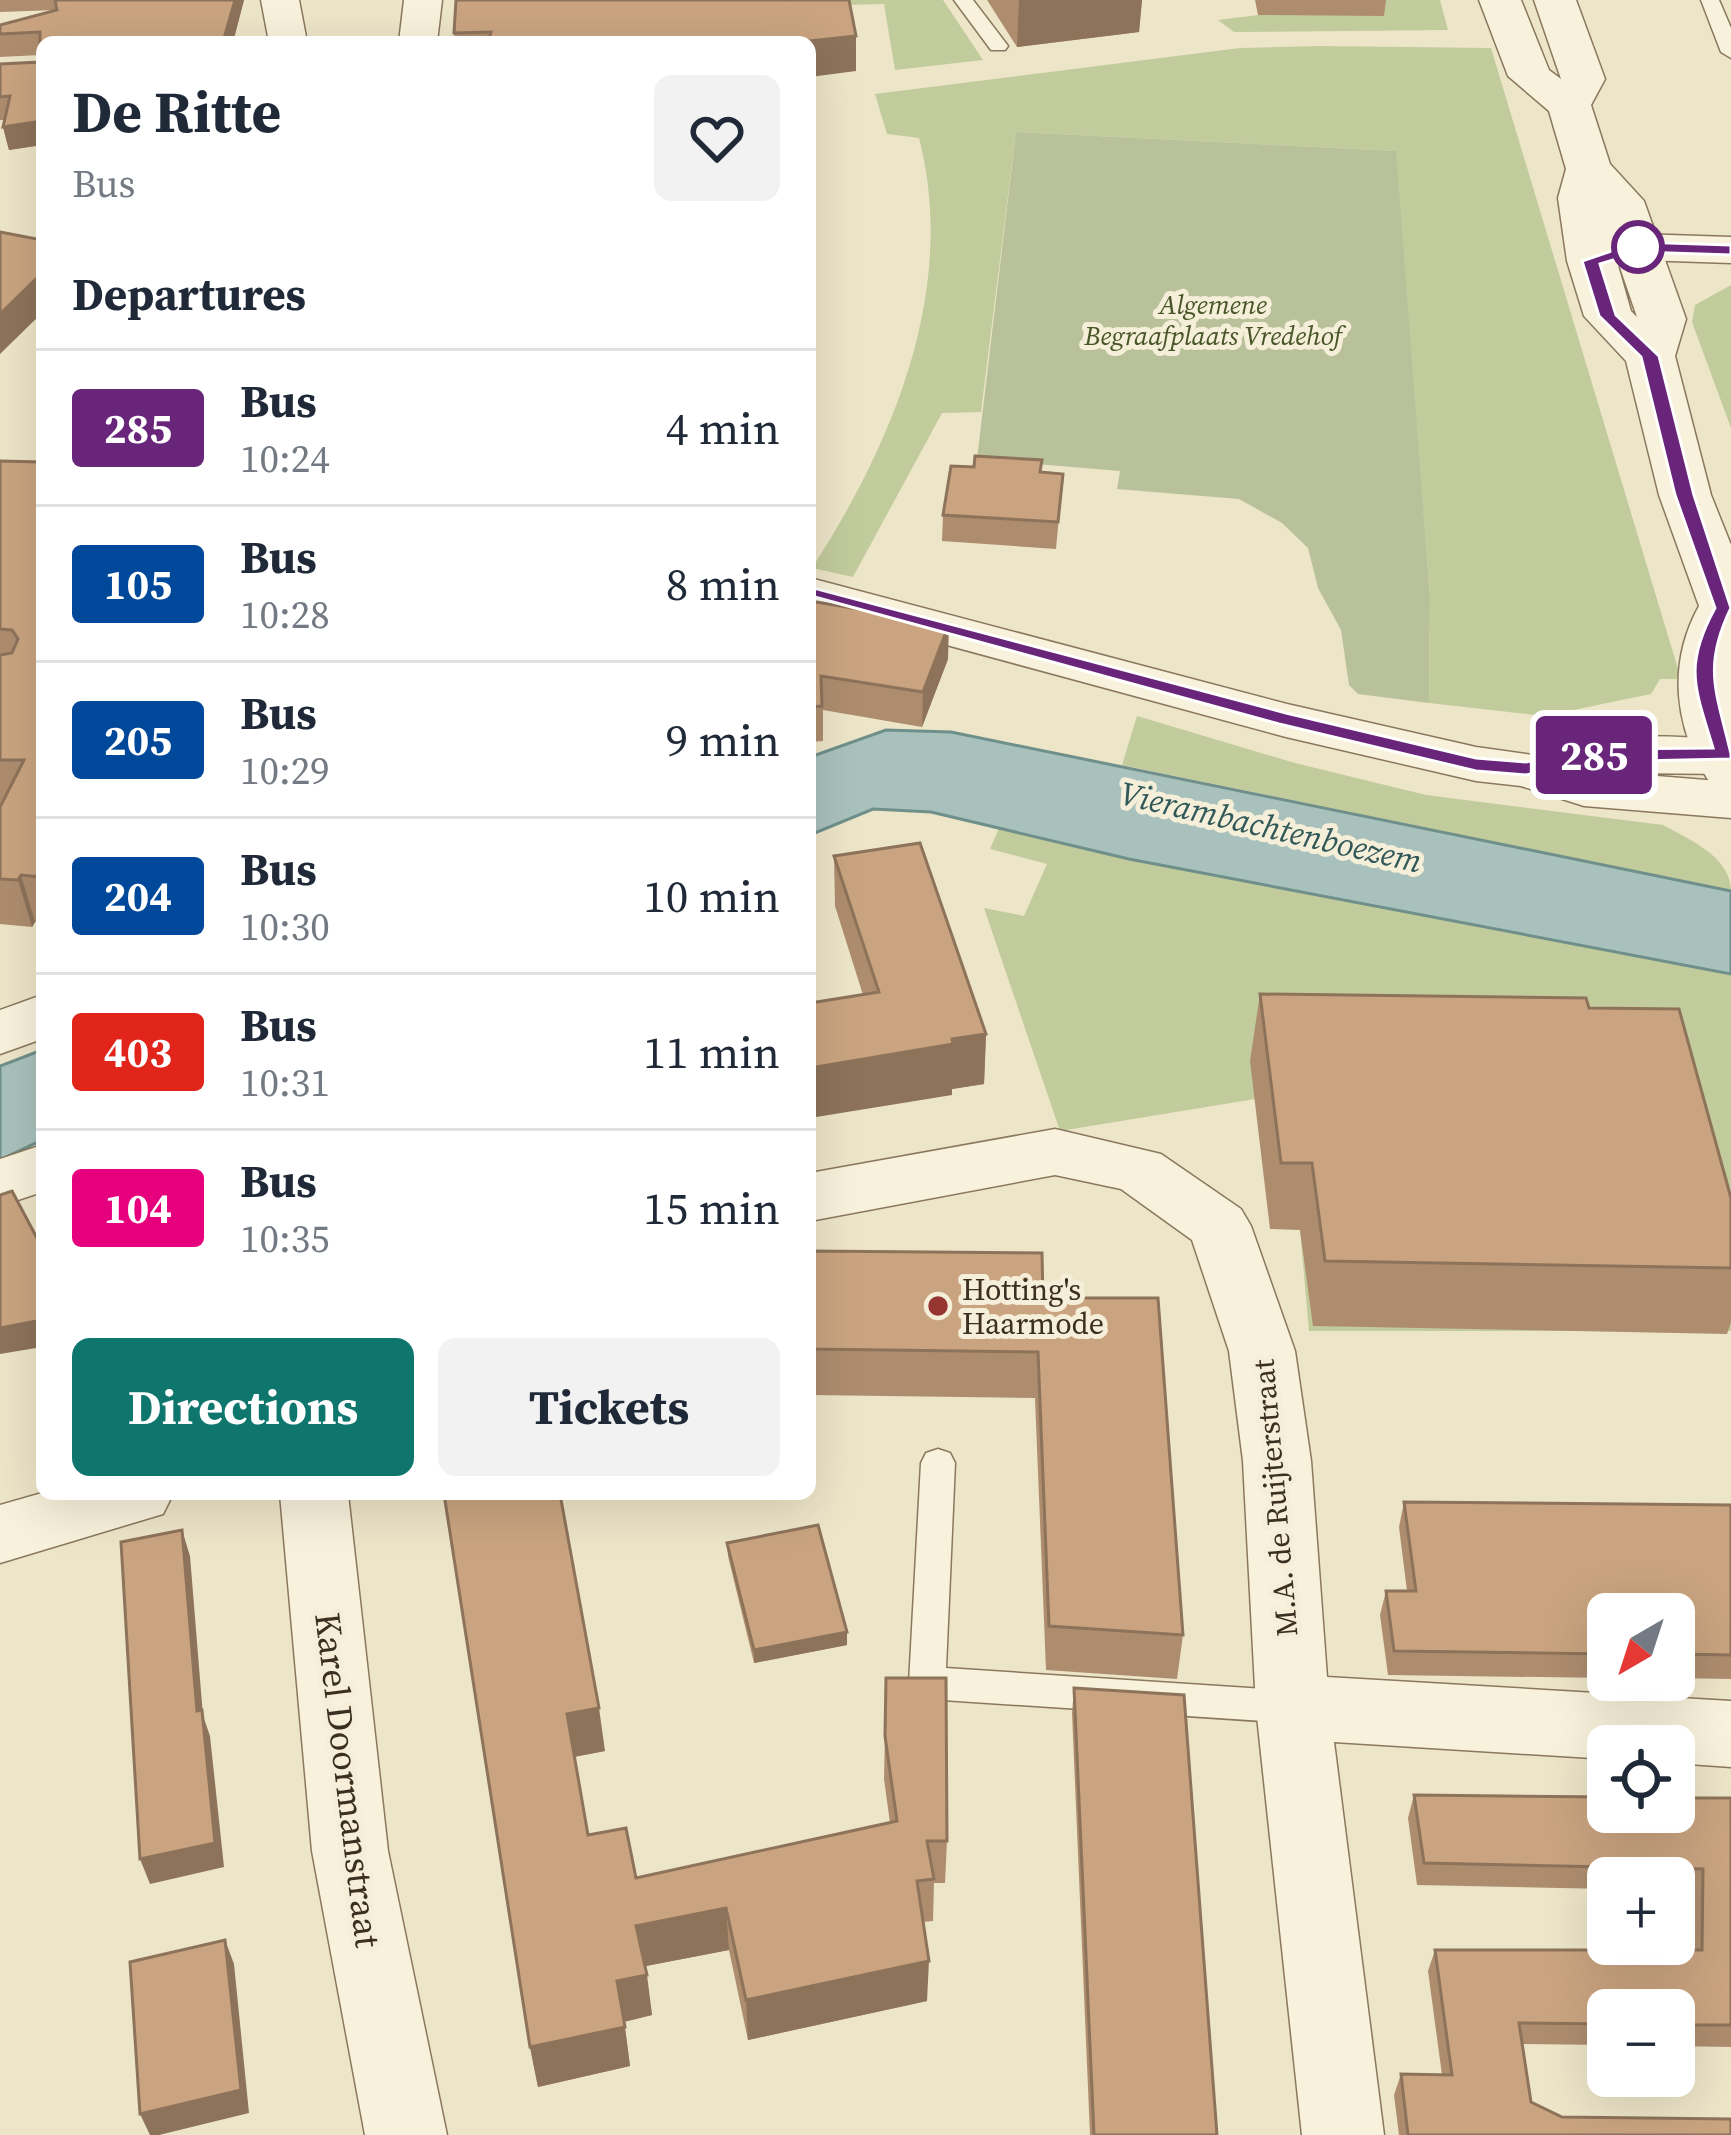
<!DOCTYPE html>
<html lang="en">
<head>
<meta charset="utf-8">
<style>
  body { margin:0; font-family:"Source Serif 4",serif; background:#f2f2f3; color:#1f2937; height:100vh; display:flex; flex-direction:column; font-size:45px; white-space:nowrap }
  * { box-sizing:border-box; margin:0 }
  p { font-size:39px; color:#747a83 }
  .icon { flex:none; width:66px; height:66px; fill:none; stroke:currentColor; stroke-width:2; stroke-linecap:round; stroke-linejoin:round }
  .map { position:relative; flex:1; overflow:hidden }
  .side { position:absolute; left:36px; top:36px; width:780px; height:1464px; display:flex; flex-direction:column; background:#fff; border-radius:18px; box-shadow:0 12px 48px #0002 }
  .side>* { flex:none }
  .badge { padding:0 24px; border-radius:9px; font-size:42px; line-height:78px }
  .needle { width:78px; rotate:219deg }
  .tools { position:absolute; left:1587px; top:1593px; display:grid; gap:24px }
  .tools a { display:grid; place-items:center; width:108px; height:108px; border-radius:18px; background:#fff; box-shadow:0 12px 48px #0002; font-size:60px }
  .map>.badge { position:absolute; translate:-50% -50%; box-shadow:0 0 0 6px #fff }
  h2 { padding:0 36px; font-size:45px; line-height:108px }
  .round { display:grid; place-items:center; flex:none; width:126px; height:126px; border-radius:18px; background:#f2f2f3 }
  .head { display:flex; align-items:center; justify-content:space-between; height:204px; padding:0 36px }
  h1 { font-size:57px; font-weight:700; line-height:90px }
  .button { display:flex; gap:24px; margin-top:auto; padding:24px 36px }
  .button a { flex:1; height:138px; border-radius:18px; background:#0f766e; color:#fff; font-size:48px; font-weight:700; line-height:138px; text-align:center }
  .button a+a { background:#f2f2f3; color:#1f2937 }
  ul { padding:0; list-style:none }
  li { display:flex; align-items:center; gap:36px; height:156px; padding:0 36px; border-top:3px solid #e0e1e3 }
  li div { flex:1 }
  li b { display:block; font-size:45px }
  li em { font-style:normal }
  li .badge { min-width:132px; font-weight:700; text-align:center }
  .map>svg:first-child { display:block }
  .green { fill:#c2cb9c }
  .cemetery { fill:#b9c19b }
  .water { fill:#a9c1bc; stroke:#6f908a; stroke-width:3 }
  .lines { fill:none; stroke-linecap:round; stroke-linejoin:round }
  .service-casing { stroke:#89785e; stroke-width:3 }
  .minor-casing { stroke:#89785e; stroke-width:3 }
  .tertiary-casing { stroke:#89785e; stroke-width:3 }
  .service { fill:#f8f1db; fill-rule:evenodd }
  .minor { fill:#f8f1db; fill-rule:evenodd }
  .tertiary { fill:#f8f1db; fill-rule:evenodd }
  .wall { fill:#ae8d6e }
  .shaded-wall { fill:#8d735a }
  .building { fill:#caa480; stroke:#8d735a; stroke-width:3 }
  .line { fill:#68257a; stroke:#fff; stroke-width:3 }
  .stop-dot { fill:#fff; stroke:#68257a; stroke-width:6 }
  .poi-dot { fill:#963630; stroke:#f5eed8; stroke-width:4.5 }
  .labels { text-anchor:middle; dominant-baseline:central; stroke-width:10; stroke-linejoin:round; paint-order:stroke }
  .far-park-label { font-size:27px; font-style:italic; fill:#475528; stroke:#f5eed8 }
  .poi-label { font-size:30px; fill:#3a2f21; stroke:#f5eed8; text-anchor:start }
  .street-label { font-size:30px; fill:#3a2f21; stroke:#f5eed8 }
  .water-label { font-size:33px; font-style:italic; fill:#315859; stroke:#f5eed8 }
  .near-street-label { font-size:36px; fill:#3a2f21; stroke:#f5eed8 }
</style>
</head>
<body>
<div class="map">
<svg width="1731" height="2135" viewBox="0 0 1731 2135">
  <rect width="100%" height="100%" fill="#ede5c8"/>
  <path class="green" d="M843,0H943L983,60L895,70L884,4L844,5Z
    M1380,0H1440L1448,30L1234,32L1218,20Z
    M1318,46L1491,48L1681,679H1660L1651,694L1544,716L1429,703L1430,597L1395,151L1016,132L981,412L942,413L853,577L812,568C893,443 958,289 919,138L887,134L875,94L1240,48Z
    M1731,285V428L1692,322L1695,305Z
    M1137,716L1295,763L1426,795L1663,825C1689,839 1731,857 1731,891L1122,765Z
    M1000,826L1129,859L1731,974V1331H1309L1300,1230L1255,1099L1060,1131L984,908L1024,916L1047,864L990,849Z"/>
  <path class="cemetery" d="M1016,132L1396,151L1430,597L1429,703L1358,694L1349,685L1341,630L1318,588L1308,548L1282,523L1239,499L1117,489L1120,471L977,459Z"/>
  <path class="water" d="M886,730L951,732L1731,891V974L1129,859L931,812L873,809L810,835V757Z
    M42,1050V1140L0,1160V1066Z"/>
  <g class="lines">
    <defs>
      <path id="service" d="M954,0H973L1008,46L1005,50H991Z
        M1701,0H1719L1731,28V58L1721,52Z
        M938,1449L950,1453L955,1463L946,1668L1293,1691L1306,1696L1311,1707L1306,1718L1293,1723L927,1699L914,1694L909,1683L921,1463L926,1453Z"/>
      <path id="minor" d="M261,0H299L307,42H269Z
        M404,0H442L437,42H399Z
        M1638,234L1731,237V263L1640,260L1591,274L1576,270L1569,261L1576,252Z
        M810,578L1287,704L1476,747L1547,757L1554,747C1610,732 1674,736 1731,740V774L1620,773L1731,782V818L1584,806L1521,786L1476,781L1286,737L810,608Z
        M42,995V1039L0,1054V1010Z
        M1055,1129L1161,1154L1241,1209L1251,1226L1295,1351L1311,1461L1327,1677L1731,1701V1767L1674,1763V1746H1608V1759L1334,1742L1384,2135H1302L1256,1707L1243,1461L1229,1351L1192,1240L1121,1189L1055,1175L810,1221V1173Z
        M42,1145V1192L0,1206V1159Z
        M42,1493V1494H173L163,1514L0,1563V1505Z
        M280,1494H348L388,1851L447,2135H365L312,1851Z"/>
      <path id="tertiary" d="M1479,0H1521L1549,70L1561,79L1534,0H1576L1605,79L1591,105L1610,164L1644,201L1686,319L1675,356L1711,495L1731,545V789L1710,783C1674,728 1667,664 1699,606L1659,495L1626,361L1584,316L1567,261L1558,198L1566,169L1549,111L1508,76ZM1611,241L1637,317L1631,311Z"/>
    </defs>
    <use href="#service" class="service-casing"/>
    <use href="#minor" class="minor-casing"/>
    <use href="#tertiary" class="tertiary-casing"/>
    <use href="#service" class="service"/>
    <use href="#minor" class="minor"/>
    <use href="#tertiary" class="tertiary"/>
  </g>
  <path class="wall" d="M0,0H244L233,42H42V145L9,150L3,127L5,120H0V64L40,62V55L0,57V25L57,10L0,12Z
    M849,0L856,71L810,42H455L454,33Z
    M987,0H1142L1139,32L1017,47Z
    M1255,0H1386L1384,16L1258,15Z
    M1042,460L1041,472L1063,474L1056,549L942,541L943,515L974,467Z
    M0,461L42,462V922H35L32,927L0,924Z
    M810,601L948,659L922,727L823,710V741L810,742Z
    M834,856L986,1034L984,1084L952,1089V1095L863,995L835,906Z
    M1260,994L1589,1008L1731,1198V1322L1727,1334L1313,1326L1300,1230L1270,1229L1250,1061Z
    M810,1251L1043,1298L1183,1635L1177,1679L1046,1670L1035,1398L810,1395Z
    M444,1494L605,1751L574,1757L588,1835L636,1878L890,1823L884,1779L886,1678L947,1841L945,1883H934L933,1921L923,1922L927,2001L748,2040L729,1950L645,1966L652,2015L624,2022L630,2066L538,2087L530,2047Z
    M1404,1502L1731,1505V1679L1674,1678V1614H1608V1678L1388,1675L1380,1615L1386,1591H1407L1399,1527Z
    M727,1543L847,1632V1645L754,1663L728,1556Z
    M1074,1688L1217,2135H1090L1072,1713Z
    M1414,1795L1731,1798V2047L1674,2046V2010H1608V2045L1522,2044L1531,2102L1562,2117L1731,2135H1399L1394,2095L1401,2074L1442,2075L1428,1971L1435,1950H1693V1891H1674V1878H1608V1889L1417,1885L1408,1818Z"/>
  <path class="shaded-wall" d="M235,0H244L233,42H223Z
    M1019,0H1142L1139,32L1017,47Z
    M856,36V71L810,77V42H800Z
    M42,121V145L9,150L3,127Z
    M42,273V313L0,354V314Z
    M949,624L948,659L922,727L923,692Z
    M21,875L35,922L32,927L18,880Z
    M986,1034L984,1084L952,1089V1095L810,1118V1068Z
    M42,1320V1347L0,1354V1328Z
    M182,1530L190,1556L203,1716L210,1736L224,1867L150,1884L140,1859L197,1711Z
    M847,1632V1645L754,1663V1650Z
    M599,1708L605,1751L573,1757L567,1714Z
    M726,1908L729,1950L641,1967L636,1926Z
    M225,1940L234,1964L249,2113L159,2135H150L140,2114Z
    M929,1961L927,2001L748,2040L746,2000Z
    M647,1975L652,2015L623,2022L617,1981Z
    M625,2027L630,2066L538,2087L530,2047Z"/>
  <path class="building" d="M55,0H235L223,42H42V121L3,127L10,96L0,97V64L40,62V32L0,34V25L57,10Z
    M456,0H849L856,36L800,42H488L491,32L454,33Z
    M0,232L42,240V273L0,314Z
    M975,456L1042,460L1040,472L1063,474L1058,522L943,515L951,466L974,467Z
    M0,461L42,462V877L21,875L18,880L0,879V807L24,760H0V655L12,653L18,639L12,630L0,629Z
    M810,601L949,624L923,692L821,676L822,706L810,707Z
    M920,843L986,1034L952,1039L953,1044L810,1068V1003L879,992L834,856Z
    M1260,994L1586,998L1589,1008L1679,1009L1731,1198V1268L1325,1261L1312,1163H1281Z
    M12,1191L38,1240H42V1320L0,1328V1195Z
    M810,1251L1042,1253L1043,1298H1158L1183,1635L1049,1626L1038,1352L810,1349Z
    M444,1494H560L599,1708L567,1714L588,1835L626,1828L636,1878L897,1821L885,1736L886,1678H946L947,1841H927L934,1879L917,1881L929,1961L746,2000L726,1908L636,1926L647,1975L617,1981L625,2027L530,2047Z
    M1404,1502L1731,1505V1655L1674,1654V1614H1608V1654L1394,1651L1386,1591H1416Z
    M818,1525L847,1632L754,1650L727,1543Z
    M182,1530L197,1711L202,1710L215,1843L140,1859L121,1542Z
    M1074,1688L1184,1695L1217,2135H1094Z
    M1414,1795L1608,1797V1812H1674V1798H1731V2025H1674V2010H1608V2024L1519,2023L1531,2102L1562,2117L1731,2119V2135H1408L1401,2074L1452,2075L1435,1950H1702L1703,1869L1424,1863Z
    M225,1940L241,2090L140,2114L130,1962Z"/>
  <path class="line" d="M1638,242L1731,245V255L1639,252L1600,264L1616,315L1659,356L1694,495L1731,608C1702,668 1717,693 1731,754V759L1590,762L1526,775L1476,771L1279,724L800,593L810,587L1286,713L1476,758L1526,762L1590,749L1713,748C1695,688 1683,666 1715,608L1675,495L1641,357L1599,316L1582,261Z"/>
  <circle class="stop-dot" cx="1638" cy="247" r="24"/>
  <circle class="poi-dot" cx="938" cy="1306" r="12"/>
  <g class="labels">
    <g class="far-park-label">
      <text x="1213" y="304">Algemene<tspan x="1213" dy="31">Begraafplaats Vredehof</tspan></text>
    </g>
    <g class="poi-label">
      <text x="962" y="1289">Hotting's<tspan x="962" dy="34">Haarmode</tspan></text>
    </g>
    <g class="street-label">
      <text transform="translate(1275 1498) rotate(-95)">M.A. de Ruijterstraat</text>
    </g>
    <g class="water-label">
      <text transform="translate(1271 827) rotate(13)">Vierambachtenboezem</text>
    </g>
    <g class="near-street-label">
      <text transform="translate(348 1780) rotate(83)">Karel Doormanstraat</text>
    </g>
  </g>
</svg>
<div class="tools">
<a><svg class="needle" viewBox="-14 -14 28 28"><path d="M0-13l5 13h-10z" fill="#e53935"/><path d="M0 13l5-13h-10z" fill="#747a83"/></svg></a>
<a><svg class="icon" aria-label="locate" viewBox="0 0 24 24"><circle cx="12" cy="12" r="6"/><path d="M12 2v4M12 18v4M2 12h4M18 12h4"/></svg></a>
<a>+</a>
<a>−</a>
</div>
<b class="badge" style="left:1594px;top:755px;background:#68257a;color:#fff">285</b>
<section class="side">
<div class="head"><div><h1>De Ritte</h1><p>Bus</p></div><a class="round"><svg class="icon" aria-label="heart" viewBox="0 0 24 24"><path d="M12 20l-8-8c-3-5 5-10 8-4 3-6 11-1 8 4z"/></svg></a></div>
<h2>Departures</h2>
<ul>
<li><span class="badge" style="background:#68257a;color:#fff">285</span><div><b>Bus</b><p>10:24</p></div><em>4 min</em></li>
<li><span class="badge" style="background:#004899;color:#fff">105</span><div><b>Bus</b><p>10:28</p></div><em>8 min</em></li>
<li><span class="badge" style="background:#004899;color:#fff">205</span><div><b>Bus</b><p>10:29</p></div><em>9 min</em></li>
<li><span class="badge" style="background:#004899;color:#fff">204</span><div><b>Bus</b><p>10:30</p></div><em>10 min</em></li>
<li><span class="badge" style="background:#e1251b;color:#fff">403</span><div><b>Bus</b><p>10:31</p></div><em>11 min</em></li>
<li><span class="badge" style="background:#e6007e;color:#fff">104</span><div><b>Bus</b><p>10:35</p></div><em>15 min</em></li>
</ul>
<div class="button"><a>Directions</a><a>Tickets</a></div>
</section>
</div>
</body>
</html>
